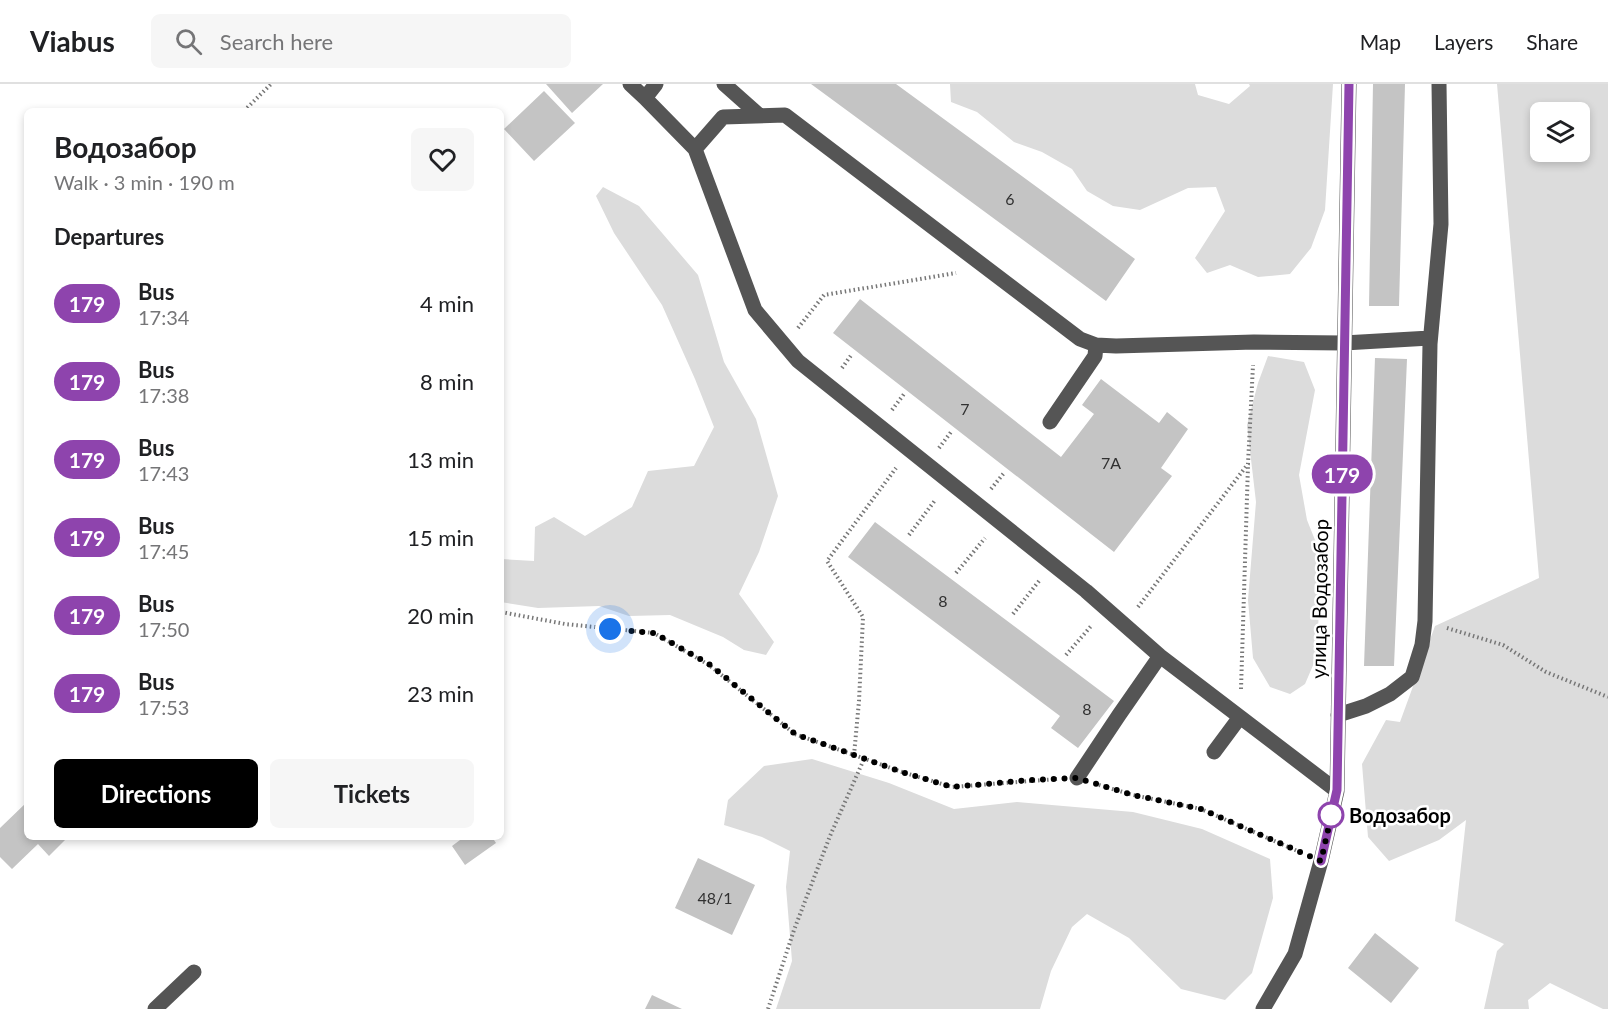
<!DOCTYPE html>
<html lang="en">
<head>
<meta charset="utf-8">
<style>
  body { margin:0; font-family:Lato,sans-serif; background:#f6f6f6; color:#202124; height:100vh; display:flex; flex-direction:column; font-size:22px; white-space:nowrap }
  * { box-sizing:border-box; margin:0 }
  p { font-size:20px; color:#757577 }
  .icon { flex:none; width:33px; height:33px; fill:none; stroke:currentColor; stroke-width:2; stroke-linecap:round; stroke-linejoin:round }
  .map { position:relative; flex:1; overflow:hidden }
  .side { position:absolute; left:24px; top:24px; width:480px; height:732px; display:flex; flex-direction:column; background:#fff; border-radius:9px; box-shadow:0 3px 9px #0003 }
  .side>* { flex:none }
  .badge { padding:0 12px; border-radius:20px; font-size:21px; line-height:39px }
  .fabs { position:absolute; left:1530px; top:18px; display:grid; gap:12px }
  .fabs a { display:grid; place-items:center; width:60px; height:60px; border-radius:9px; background:#fff; box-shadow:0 3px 9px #0003; font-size:30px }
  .you { position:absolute; width:30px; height:30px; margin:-15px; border:4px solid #fff; border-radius:50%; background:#1a73e8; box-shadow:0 0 0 9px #1a73e833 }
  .map>.badge { position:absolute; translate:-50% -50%; box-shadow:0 0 0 3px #fff }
  h2 { padding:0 30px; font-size:22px; line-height:54px }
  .round { display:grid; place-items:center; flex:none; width:63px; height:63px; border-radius:9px; background:#f6f6f6 }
  .headline { display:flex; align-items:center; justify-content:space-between; height:102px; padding:0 30px }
  h1 { font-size:28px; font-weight:700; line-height:45px }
  .button { display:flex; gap:12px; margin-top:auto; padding:12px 30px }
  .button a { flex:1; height:69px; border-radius:9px; background:#000; color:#fff; font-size:24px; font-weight:700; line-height:69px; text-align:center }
  .button a+a { background:#f6f6f6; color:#202124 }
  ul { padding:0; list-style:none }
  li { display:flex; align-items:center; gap:18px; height:78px; padding:0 30px }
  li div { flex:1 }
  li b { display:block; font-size:22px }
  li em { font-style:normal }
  li .badge { min-width:66px; font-weight:700; text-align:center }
  header { display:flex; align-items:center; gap:36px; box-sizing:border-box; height:84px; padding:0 30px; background:#fff; border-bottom:2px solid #e0e0e0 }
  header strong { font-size:28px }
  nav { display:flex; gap:33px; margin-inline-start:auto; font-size:21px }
  .search { width:420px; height:54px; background:#f6f6f6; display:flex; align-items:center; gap:15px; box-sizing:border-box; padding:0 21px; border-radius:9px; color:#757577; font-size:22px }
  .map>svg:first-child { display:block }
  .green { fill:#dcdcdc; fill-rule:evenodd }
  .building { fill:#c4c4c4 }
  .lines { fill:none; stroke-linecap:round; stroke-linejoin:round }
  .path { stroke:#777; stroke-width:4; stroke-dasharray:1.5 3; stroke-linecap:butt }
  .minor { stroke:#555; stroke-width:15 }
  .line-casing { stroke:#fff; stroke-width:14 }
  .line { stroke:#8e44ad; stroke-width:9 }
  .walk { stroke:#000; stroke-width:6; stroke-dasharray:0 10.8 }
  .stop-dot { fill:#fff; stroke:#8e44ad; stroke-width:3 }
  .labels { text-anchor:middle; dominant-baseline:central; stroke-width:5; stroke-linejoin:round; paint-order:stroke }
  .number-label { font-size:16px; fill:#313131 }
  .street-label { font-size:20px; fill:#000; stroke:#fff }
  .stop-label { font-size:20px; font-weight:bold; fill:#000; stroke:#fff; text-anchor:start }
</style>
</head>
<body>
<header>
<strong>Viabus</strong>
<div class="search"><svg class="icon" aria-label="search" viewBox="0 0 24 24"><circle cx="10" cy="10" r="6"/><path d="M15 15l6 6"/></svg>Search here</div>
<nav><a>Map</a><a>Layers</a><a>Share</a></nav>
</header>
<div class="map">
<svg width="1608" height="925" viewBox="0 0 1608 925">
  <rect width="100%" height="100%" fill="#fff"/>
  <path class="green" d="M950,0H1195L1198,11L1229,20L1250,2L1249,0H1333L1325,126L1311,164L1290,190L1258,193L1230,181L1207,189L1195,174L1225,127L1216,103L1188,104L1140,126L1113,122L1087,107L1072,85L1042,68L1014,58L977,28L951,18Z
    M1497,0H1608V925H1603L1550,899L1528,916L1529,925H1484L1497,867L1504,860L1455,837L1466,736L1439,756L1389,777L1368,753L1362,680L1386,636L1400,638L1435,542L1539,494ZM1540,28H1580V68H1540Z
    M603,103L639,122L698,191L724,278L756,335L778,412L759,468L739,510L774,558L766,571L744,566L723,553L670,531L629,532L599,522L538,524L501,518V475L534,477L535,443L554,433L585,452L632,423L648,387L694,382L714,343L695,295L662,221L614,149L596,112Z
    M1268,272L1304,278L1315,306L1299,391L1307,436L1321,471L1317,572L1305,600L1290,610L1270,603L1253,574L1248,516L1256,418L1247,341L1258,299Z
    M812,675L889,699L954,725L1017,718L1133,728L1202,745L1270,775L1273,814L1252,889L1225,916L1181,905L1129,854L1087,830L1072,843L1051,887L1040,925H776L792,877L786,803L790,767L762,753L724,741L728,716L764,682Z"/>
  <path class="building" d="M546,0H603L572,29Z
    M811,0H896L1135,175L1106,217Z
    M1373,0H1405L1399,222H1369Z
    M544,7L575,39L534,77L504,45Z
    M860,215L1061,373L1094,330L1082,321L1101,295L1159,339L1167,328L1188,345L1161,384L1172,392L1114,468L833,249Z
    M1375,274L1407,275L1394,582H1364Z
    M875,438L1114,617L1078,664L1051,644L1060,632L848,473Z
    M27,718V753H68L49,772L38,760L12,785L0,773V744Z
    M464,753H492L496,759L465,781L452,762Z
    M698,774L755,801L732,851L675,824Z
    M1375,849L1419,884L1391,919L1348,884Z
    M652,911L682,925H645Z"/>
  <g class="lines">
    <path class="path" d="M244,27L271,0
      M798,244L824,211L956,189
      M842,284L852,270
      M892,326L904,310
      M939,364L951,348
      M991,405L1004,389
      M909,451L936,415
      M956,489L985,454
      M1138,523L1248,380L1253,281
      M501,528L565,540L654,549L709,581L795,650L902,688L952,703L1057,695
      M1013,530L1039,497
      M1447,544L1503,561L1546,588L1608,613
      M1066,571L1092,541
      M1241,605L1248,381
      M854,671L859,617L863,533L827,477L896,384
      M1099,701L1133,711L1201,725L1302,769
      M768,925L794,846L830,752L864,675"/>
    <path class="minor" d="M630,0L645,14
      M656,0L645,14L695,65
      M724,0L760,32
      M1050,338L1095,272L1096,261
      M1338,631L1366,622L1390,610L1412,593L1422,561L1425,537L1430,260L1441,140L1439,0
      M1214,668L1240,633
      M1077,694L1119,631L1160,572
      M1337,707L1160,572L1086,507L798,277L755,226L695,65L723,33L785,31L1080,255L1096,261L1116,262L1254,258L1344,259L1430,254
      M155,925L194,888
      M1263,925L1295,870L1321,777L1337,707L1349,0"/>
  </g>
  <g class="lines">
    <defs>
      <path id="line" d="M1321,777L1337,706L1349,0"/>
    </defs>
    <use href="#line" class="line-casing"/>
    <use href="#line" class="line"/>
    <path class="walk" d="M610,545L654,549L709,580L795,650L902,688L952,703L1030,696L1077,694L1133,711L1201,725L1321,777L1333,724L1331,731"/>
  </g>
  <circle class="stop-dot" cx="1331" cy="731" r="12"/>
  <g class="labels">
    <g class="number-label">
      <text x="1010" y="114">6</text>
      <text x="965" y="324">7</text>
      <text x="1111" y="378">7А</text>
      <text x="943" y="516">8</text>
      <text x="1087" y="624">8</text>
      <text x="715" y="813">48/1</text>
    </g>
    <g class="street-label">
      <text transform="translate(1319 515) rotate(-89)">улица Водозабор</text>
    </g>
    <g class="stop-label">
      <text x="1349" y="731">Водозабор</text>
    </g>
  </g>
</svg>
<div class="fabs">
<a><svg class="icon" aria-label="layers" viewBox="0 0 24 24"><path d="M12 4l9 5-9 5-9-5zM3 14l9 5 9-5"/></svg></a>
</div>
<div class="you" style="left:610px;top:545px"></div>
<b class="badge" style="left:1342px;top:390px;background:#8e44ad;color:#fff">179</b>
<section class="side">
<div class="headline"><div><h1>Водозабор</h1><p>Walk · 3 min · 190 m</p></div><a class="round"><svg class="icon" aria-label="heart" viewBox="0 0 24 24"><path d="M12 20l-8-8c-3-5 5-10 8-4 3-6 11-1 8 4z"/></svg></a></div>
<h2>Departures</h2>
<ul>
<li><span class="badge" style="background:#8e44ad;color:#fff">179</span><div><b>Bus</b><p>17:34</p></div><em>4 min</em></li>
<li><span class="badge" style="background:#8e44ad;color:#fff">179</span><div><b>Bus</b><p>17:38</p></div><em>8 min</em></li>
<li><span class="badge" style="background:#8e44ad;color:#fff">179</span><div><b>Bus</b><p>17:43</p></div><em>13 min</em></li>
<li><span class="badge" style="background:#8e44ad;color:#fff">179</span><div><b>Bus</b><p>17:45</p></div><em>15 min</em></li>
<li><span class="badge" style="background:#8e44ad;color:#fff">179</span><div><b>Bus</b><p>17:50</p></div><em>20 min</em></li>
<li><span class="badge" style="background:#8e44ad;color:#fff">179</span><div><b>Bus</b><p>17:53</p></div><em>23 min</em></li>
</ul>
<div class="button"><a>Directions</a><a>Tickets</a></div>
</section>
</div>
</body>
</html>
